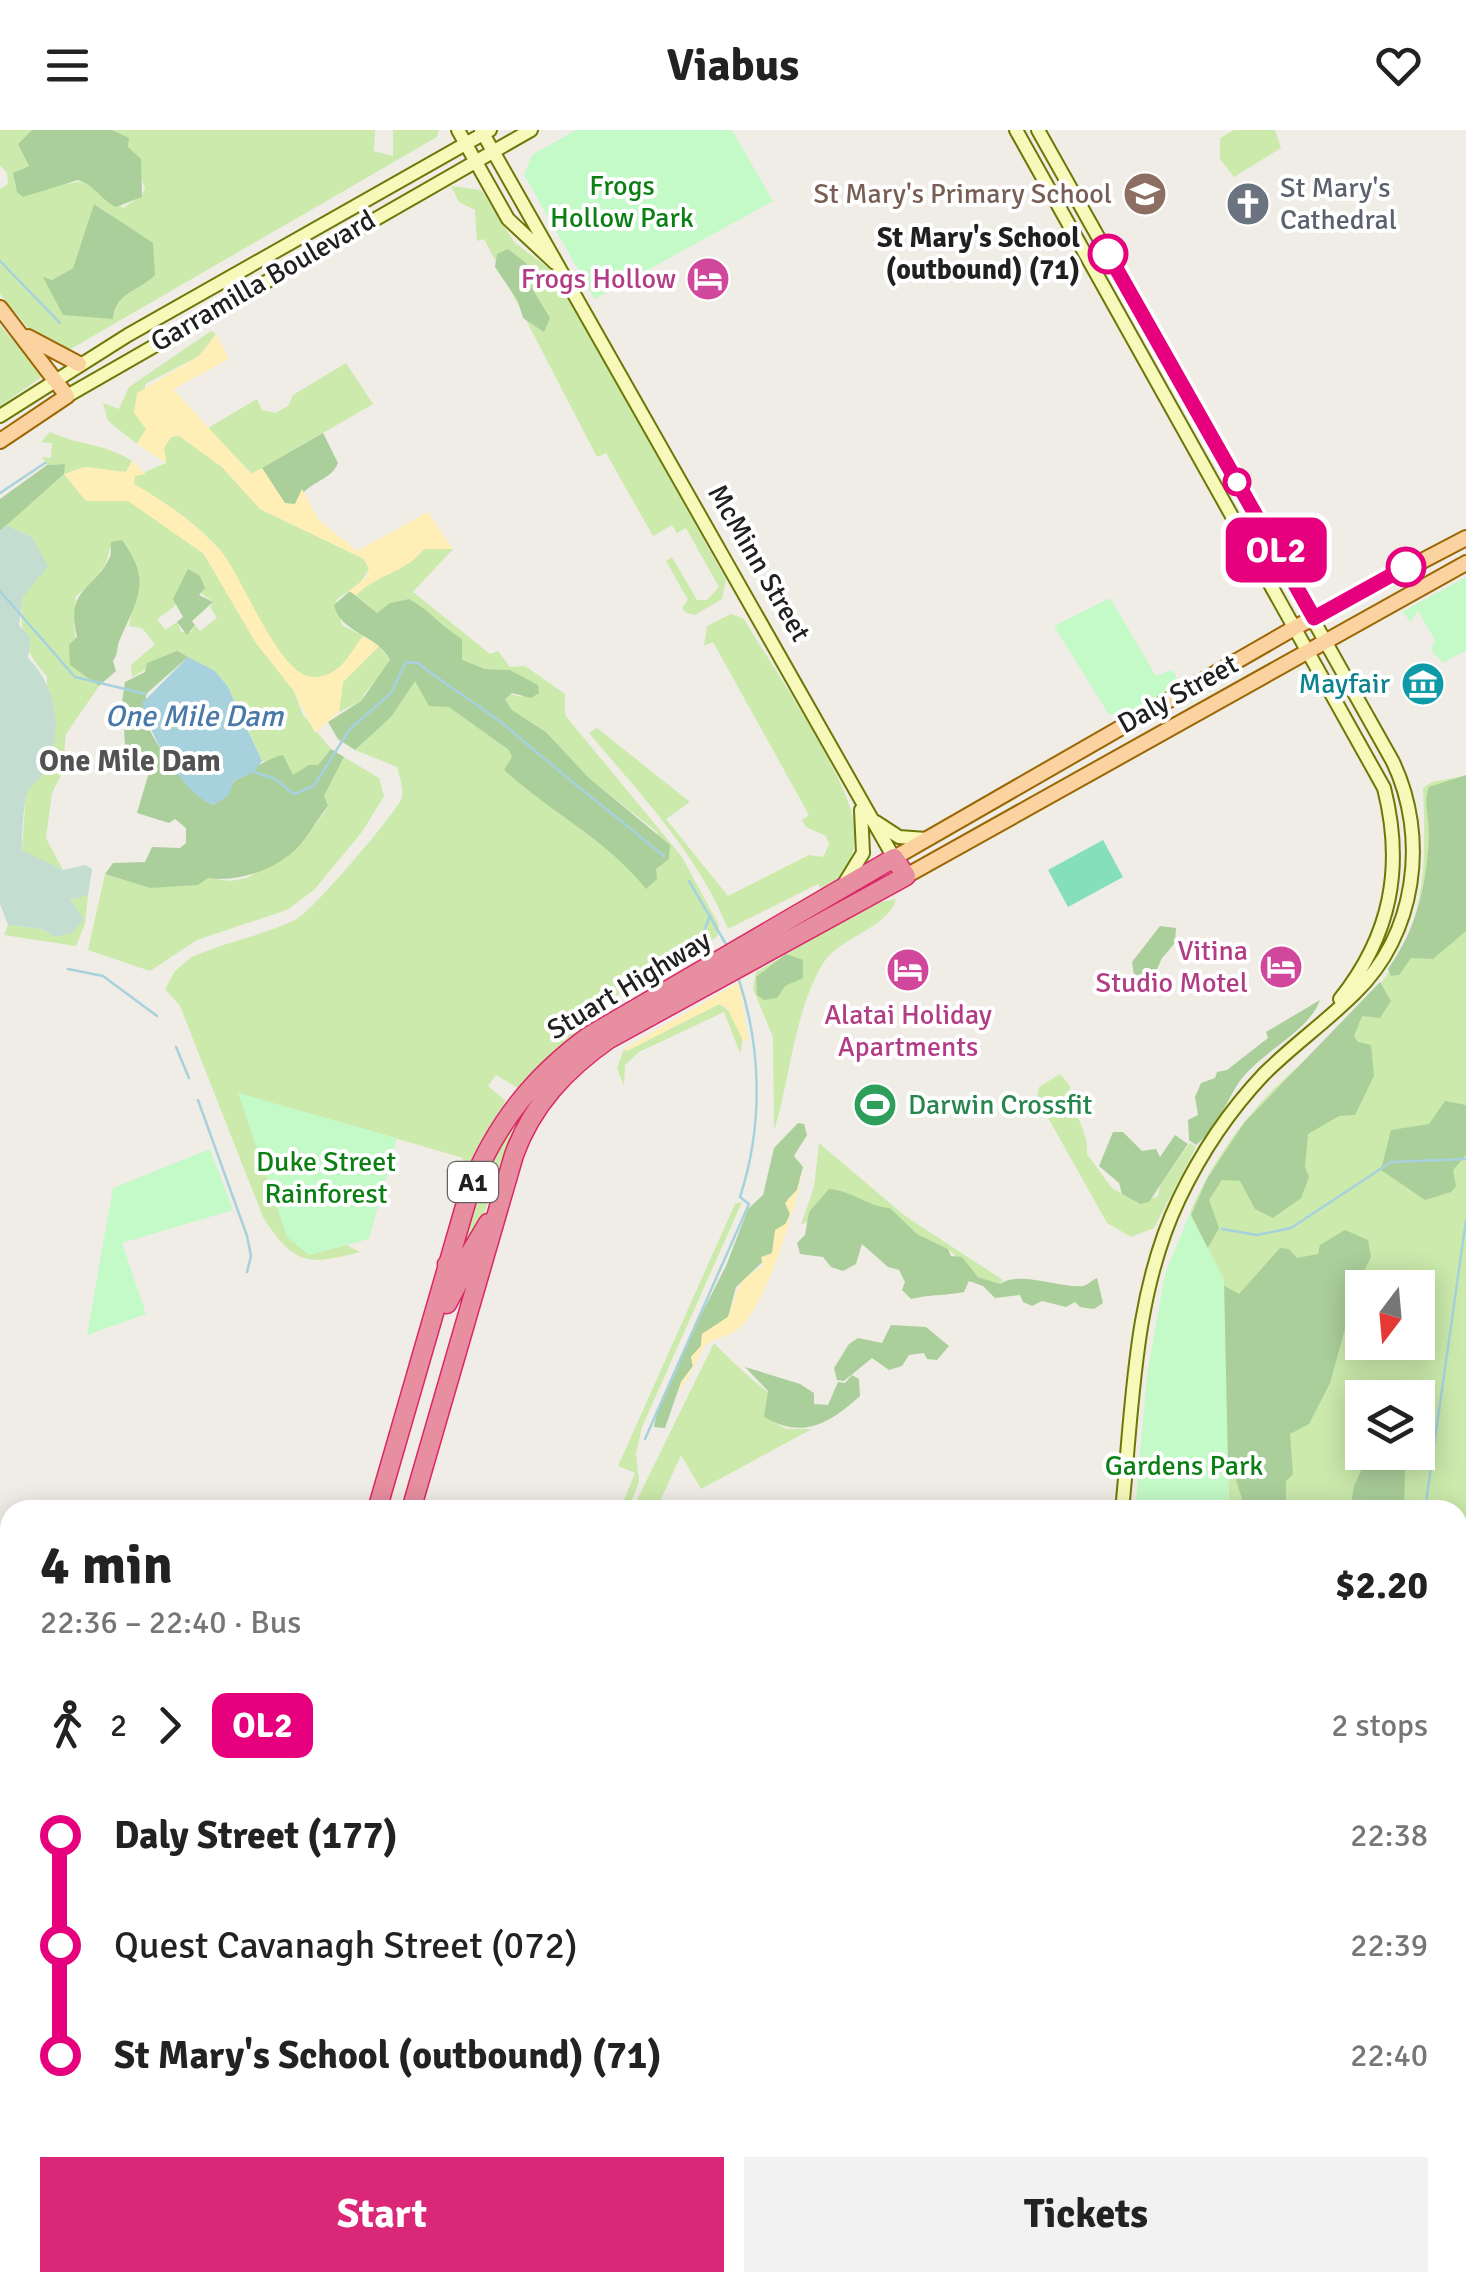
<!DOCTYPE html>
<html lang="en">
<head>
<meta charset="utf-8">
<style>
  body { margin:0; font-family:Signika,sans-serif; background:#f2f2f2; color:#222; height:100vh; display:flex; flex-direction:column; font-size:38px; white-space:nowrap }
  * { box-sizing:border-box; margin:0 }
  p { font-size:32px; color:#767676 }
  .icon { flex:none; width:55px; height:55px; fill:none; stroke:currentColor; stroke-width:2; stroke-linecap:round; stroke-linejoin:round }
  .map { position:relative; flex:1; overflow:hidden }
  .drawer { position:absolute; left:0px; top:1370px; width:1468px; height:792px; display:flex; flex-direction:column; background:#fff; border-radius:30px 30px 0 0; box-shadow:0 5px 25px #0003 }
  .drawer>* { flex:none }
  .badge { padding:0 20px; border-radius:15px; font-size:35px; line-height:65px }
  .needle { width:65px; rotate:196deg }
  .tools { position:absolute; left:1345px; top:1140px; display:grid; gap:20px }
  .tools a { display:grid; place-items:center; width:90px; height:90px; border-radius:0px; background:#fff; box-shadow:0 5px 25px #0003; font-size:50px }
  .map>.badge { position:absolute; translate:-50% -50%; box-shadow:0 0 0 5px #fff }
  .legs { display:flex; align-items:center; gap:15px; height:110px; padding:0 40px; font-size:32px }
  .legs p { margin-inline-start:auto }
  .overview { display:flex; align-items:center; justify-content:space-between; height:170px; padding:0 40px }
  h1 { font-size:55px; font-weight:700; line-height:75px }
  .cta { display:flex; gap:20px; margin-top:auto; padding:20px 40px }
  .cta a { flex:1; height:115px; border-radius:0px; background:#db2777; color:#fff; font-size:40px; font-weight:700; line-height:115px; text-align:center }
  .cta a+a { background:#f2f2f2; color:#222 }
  ul { padding:0 40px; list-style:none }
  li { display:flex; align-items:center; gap:35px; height:110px; font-size:38px }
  li i { display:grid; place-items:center; width:15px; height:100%; margin:0 12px; background:currentColor }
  li i::after { content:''; width:25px; height:25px; margin:-12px; border:8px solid; border-radius:50%; background:#fff }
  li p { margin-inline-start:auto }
  li:first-child i { background:linear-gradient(#0000 50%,currentColor 0) }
  li:last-child i { background:linear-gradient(currentColor 50%,#0000 0) }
  header { display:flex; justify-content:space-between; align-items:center; height:130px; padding:0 40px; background:#fff; font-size:45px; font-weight:700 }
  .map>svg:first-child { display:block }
  .grass { fill:#cbeaac; fill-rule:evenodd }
  .forest { fill:#abcf9b }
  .wetland { fill:#c3ded1 }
  .sand { fill:#ffefb6 }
  .park { fill:#c4f9c8 }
  .pitch { fill:#85dfbb }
  .water { fill:#a7d2dd }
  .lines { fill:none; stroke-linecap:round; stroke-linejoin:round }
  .stream { stroke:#a7d2dd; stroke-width:2.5 }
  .secondary-casing { stroke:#6c7805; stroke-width:16 }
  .primary-casing { stroke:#9b6601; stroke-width:18 }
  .highway-casing { stroke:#db2766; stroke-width:21 }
  .secondary { stroke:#f7f9bb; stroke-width:12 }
  .primary { stroke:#fbd3a0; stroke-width:14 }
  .highway { stroke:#e78ea0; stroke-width:18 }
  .line-1-casing { stroke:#fff; stroke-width:22 }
  .line-1 { stroke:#e6007e; stroke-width:15 }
  .stop-1-dot { fill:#fff; stroke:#e6007e; stroke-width:5 }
  .labels { text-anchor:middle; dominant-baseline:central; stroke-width:8; stroke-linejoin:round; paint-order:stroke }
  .shield { fill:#fff; stroke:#636363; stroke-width:2.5 }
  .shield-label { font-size:25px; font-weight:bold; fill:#202020 }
  .park-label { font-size:28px; fill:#0c7f15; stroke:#fff }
  .worship-label { font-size:28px; fill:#5b616d; stroke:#fff; text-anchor:start }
  .education-label { font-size:28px; fill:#785e54; stroke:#fff; text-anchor:end }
  .stop-label { font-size:28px; font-weight:bold; fill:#202020; stroke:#fff; text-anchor:end }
  .hotel-label { font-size:28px; fill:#b23c85; stroke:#fff; text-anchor:end }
  .street-label { font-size:28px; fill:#202020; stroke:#fff }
  .culture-label { font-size:28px; fill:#0d838f; stroke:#fff; text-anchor:end }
  .leisure-label { font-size:28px; fill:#27864d; stroke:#fff; text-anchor:start }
  .water-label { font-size:30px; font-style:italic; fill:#4979a8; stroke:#fff }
  .neighbourhood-label { font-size:30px; font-weight:bold; fill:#535353; stroke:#fff }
</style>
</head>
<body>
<header><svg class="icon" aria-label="menu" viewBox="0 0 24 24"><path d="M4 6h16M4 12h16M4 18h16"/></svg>Viabus<svg class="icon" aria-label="heart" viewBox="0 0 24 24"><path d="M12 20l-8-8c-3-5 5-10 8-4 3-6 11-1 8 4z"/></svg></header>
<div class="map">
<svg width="1466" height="2161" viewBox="0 0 1466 2161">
  <rect width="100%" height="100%" fill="#f0ede6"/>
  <path class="grass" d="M0,0H32L18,14L29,36L21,39L14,53L23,67L42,58L84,51L123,78L142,66L145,57L127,17L128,8L112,0H375L374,21L393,26V0H439L437,7L62,224L34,205L0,164V59L8,54L7,43L0,35ZM94,74C115,84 125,103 148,110V152C130,155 116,171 113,189L44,148L52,150L73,138Z
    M1234,0H1275L1281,18L1234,47L1220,29V8Z
    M451,56L481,60L515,113L555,143L726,450L722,469L695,485L687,483L682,478L688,470L666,431L672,427L697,470H707L719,457L686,398L677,403L672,395L653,406L606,323L597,327L484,109L477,111L475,80L459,72Z
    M0,195L43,246L0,276Z
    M211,201L216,204L199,226L145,254L146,299L137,314L108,291L103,273L119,279L129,257Z
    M346,233L373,274L252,344L208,298L257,269L262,280L275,283L288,276L293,265Z
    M50,302C77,315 108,314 132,331L126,342L85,337L64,344L83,363L128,371L151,383L204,424L256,513L294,561L303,585L331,619L318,635L292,646L288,635L262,631C237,576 235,549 177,522L132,547L131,535L155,514L142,498L129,496C134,457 151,447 122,410L109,419C109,437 91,454 76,466L74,496L80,541L99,556L66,604L62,643L52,663L46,708L63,740L22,721L26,662L44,642L48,628L47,546C6,505 25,460 32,407L6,395L64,344V334L47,335L42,327L51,328L52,313L41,312ZM184,450L213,472L210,477L217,488L200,501L195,495L191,502H181L177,492L165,500L157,489L175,476Z
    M179,305L222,337L260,379L364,429L369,439L360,453L336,470L342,495L363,506C350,523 341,547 313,547C278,547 242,444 219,419C195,392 165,372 133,354L135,346L166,333L164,318L171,307Z
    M424,419H453L413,462L490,524L498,521L510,537L525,536L565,564V585L682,727L719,795L717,807L576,889L578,903L518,958L496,945L488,956L506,971L480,1012L455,1072L463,1028L347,994L309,1125L346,1115L360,1122C307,1136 294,1135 263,1087L180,876L165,859L175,841L190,828C225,811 265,806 298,788C313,780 400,679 402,667C404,659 399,645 397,637L355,620L391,587L414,550L509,620L513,627L504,640L637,743L661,735L657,702L588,647L546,602L512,580L505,568L507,563L521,567L538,555L510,540L485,539L461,530L445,496L409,469L390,473L377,483L356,465C379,443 405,443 424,419Z
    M731,484L744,489C770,534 856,657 855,703C855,729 844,747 824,762L818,754L728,799C698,724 640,664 589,603L597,598L690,672L666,689L728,766L809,725L823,727L829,715L826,706L806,697L802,690L809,685L713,512L704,516L707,496Z
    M379,516L390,530C384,547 368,554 361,571L339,582L343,552Z
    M344,627L379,648L384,666L362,702L314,760L287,780L197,810L150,841L88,820L105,744L150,758L208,748L230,751L247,748L303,712L328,677L324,666Z
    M1459,647L1466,648V1885L1458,1883V1380H1229L1224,1150L1190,1083C1210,1036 1240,992 1276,957C1323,911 1386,866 1410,802C1427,755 1425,708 1423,658L1432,652ZM1362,1158H1418V1212H1362ZM1362,1268H1418V1322H1362Z
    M88,765L85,794L76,816L4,805L8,795L42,799L55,807L84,789L70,770Z
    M896,769C888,799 838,807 822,835C793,886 791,946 774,1001L773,907L753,859L756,842L871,774Z
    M719,874C736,883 747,905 740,923L724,882L639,922L625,935L624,956L617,938L624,919L627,921Z
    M561,935L504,1023L481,1093L468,1115L464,1114L481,1051L498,1010Z
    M1060,944L1070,956C1070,982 1089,999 1087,1024L1112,1058L1139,1074L1158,1066L1160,1056L1190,1013L1196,1017L1154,1098L1131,1107L1107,1093L1037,968L1039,957Z
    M819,1013L905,1086L1003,1150L1000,1154L978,1147L948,1119L917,1104L890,1078C871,1077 854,1066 837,1060L809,1082L808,1091L801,1095L814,1057Z
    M742,1072L642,1297L636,1323L639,1352L628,1380H620L635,1343L618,1336L735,1074Z
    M714,1213C721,1221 758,1256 768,1262L765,1287L786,1299H812L701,1359L681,1325L656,1380H632Z"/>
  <path class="forest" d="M32,0H112L129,8L128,17L141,29L142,67L116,77C101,70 94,54 78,50L23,67L17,62L13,43L29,36L18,14Z
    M94,74L153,113L155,145C140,161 116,161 113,189L63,185L43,147L52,150L73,138Z
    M508,119L526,133L527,150L550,188L544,202L523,188L518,171L495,137L497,124Z
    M323,303L338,333C330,353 306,350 295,375L284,373L262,338Z
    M65,334L64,344L0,401V369L47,335Z
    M122,410C152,450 138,468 120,509C116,518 119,522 113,531L116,541L99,556L70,535L69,515L77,507C65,458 94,460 109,429C112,424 110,418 111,412Z
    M188,439L200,446L205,458L199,465L213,472L192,491L195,495L187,505L177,492L183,487L173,469Z
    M350,461L377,483L390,473L409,469C432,482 442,497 462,509V530L485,539L510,540L538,555L539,563L531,568L512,563L505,569L512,580L546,602L588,647L670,715L669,729L656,739L657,749L646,759C608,711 550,682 504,640L512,627L509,620L449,577L429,576L415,551L391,587L355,620L338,609L328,592L361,571L390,530C377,504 341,504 334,475Z
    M177,521L188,527L146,564C146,572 145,581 146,589C149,609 194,667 213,675C231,665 224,662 235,651C244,642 272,627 283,625L293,645L309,635H318L331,619L344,627L324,666L328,676C319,687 313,698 305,709C284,737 242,753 208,748L198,755L150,758L105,744L113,733L145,732L152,717L180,718L186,713V698L175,689L169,693L137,683L150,639L125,617L124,597L135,585L122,572L125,552L145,542L147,533Z
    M1466,645V801L1433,829L1411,828L1399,845L1391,846L1388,839C1417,798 1427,755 1429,704C1429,687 1423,673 1429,657Z
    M1160,796L1176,798L1175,813L1162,828L1147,862L1135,863L1127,852L1134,845L1132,832Z
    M786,824L803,830V848L785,856L777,868L764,870L757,865L756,847Z
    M1380,852L1391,871L1380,888L1362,886L1354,906L1358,912L1371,915L1374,946L1355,985L1339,986L1308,1004L1305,1037L1309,1047L1301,1068L1273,1088L1255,1079L1240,1051L1222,1050L1209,1070L1219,1098L1204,1125L1173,1126L1207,1049L1244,993Z
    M1320,870C1308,904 1256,923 1236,957C1224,977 1216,999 1196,1015L1189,1010L1188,990L1198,985L1195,967L1201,953L1215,948L1217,942L1227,940L1268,908L1266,902Z
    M1445,971L1466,975V1025L1453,1040L1456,1056L1451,1062L1425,1070L1381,1040L1391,1000L1429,994Z
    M798,993L804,994L807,1005L794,1026L803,1037L797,1060L788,1069L790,1084L772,1123L736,1157L728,1187L702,1204L701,1216L691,1227L693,1236L681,1252L665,1298L654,1297C658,1270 679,1245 684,1218L726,1136L748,1079L763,1065L774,1018Z
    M1113,1002H1123L1142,1021L1156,1019L1160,1027L1175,1005L1188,1014L1149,1072L1140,1074L1122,1064L1119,1053L1099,1036Z
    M829,1059C853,1061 866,1076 890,1078L917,1104L948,1119L951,1126L962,1127L978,1147L1000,1154C1019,1140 1063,1159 1083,1156C1088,1155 1092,1150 1097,1148L1103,1173L1094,1179L1080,1177L1075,1172L1066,1177L1042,1171L1032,1176L1023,1172L1020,1165L995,1168L983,1156L969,1151L964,1162C942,1166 933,1164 911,1169L902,1160L905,1152L899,1140L888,1137L862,1114L856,1134L843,1141L831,1137L823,1127L800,1124L797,1113L805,1105L809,1082Z
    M1345,1100L1368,1110L1371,1127L1357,1155L1330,1253L1309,1294L1290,1304L1293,1344L1286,1351V1380H1245C1245,1376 1229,1328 1226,1324L1221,1154L1239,1164L1280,1118L1289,1119L1297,1128L1318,1124L1320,1115Z
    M891,1195L926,1197L949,1216L937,1230L927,1229L924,1223L909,1225L902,1236L889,1240L872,1228L844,1251L837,1250L834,1238L849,1214L858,1208L882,1213Z
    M745,1237L800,1254L814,1263V1274L828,1275L838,1252L845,1253L852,1245L859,1249L860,1266C828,1295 802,1309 764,1287L768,1261Z
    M1369,1323H1415L1405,1339L1404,1380H1343L1350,1378L1354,1356Z
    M1234,2152L1235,2161H992L986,2153Z"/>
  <path class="wetland" d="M6,395L32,407L48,436L23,467L19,495L31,509L28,528C58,558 64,603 44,642C40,651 28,656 26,666C23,683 22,703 22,720L63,740L85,735L92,739L88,765L70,770L84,789L72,803L55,807L42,799L8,795L0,774V401Z"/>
  <path class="sand" d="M216,204L229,229L173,259L251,344L262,338L285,373L295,374L302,359L319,390L357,421L428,382L453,419H424C404,444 380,442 356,465L349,461L367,447L369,439L364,429L260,379L222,337L179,306L171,307L164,318L166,333L137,314L146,299L134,283L137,263L199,226Z
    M132,331L146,344L135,346L134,354C165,372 195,393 219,419C242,444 278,546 313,547C340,548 350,523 363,506L379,516L343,552L339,582L315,603L294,561L256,513L204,424L128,371H86L64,344L85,337L126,342Z
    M739,852L748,909L744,912L727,878L719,874L626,921L624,919Z
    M803,1037C796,1079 771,1159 745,1192C733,1207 718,1206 705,1215L680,1262L681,1252L693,1236L691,1227L701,1216L702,1204L728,1187C740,1158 733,1153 763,1136L761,1127L772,1123L775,1100L787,1093L790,1084L785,1073L797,1060Z"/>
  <path class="park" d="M576,0H732L773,71L595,169L524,45L532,25Z
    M1466,447V520L1443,533L1431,520L1435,510L1418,481L1411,492L1402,482Z
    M1110,468L1156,546L1172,540L1181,555L1119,586L1108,583L1054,496Z
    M238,963L397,1008L369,1109L309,1125L287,1107Z
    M210,1019L233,1080L122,1113L146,1184L87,1205L113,1058Z
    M1190,1083L1224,1150L1229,1380H1135L1147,1245L1165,1144Z
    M1466,1939V2161H1248L1253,2152H1458V1953Z
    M10,2019V2133L0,2130V2035Z"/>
  <path class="pitch" d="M1103,710L1123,747L1068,777L1048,740Z"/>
  <path class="water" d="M188,527L215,541L228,557L262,631L254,642L234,651L228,666L213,675C183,664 148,603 142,573Z
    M1458,1507L1466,1513V1713L1458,1717Z"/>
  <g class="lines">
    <path class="stream" d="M0,131L60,193
      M0,363L45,333
      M0,461L75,547L146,564
      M254,642L275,649L294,664L314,656L349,600L391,563L406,532L418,533C448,557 483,577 513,602C562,645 613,684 664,726
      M689,751L727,816
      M704,802L710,785
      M68,839L103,846L157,886
      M176,917L189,948
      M198,970L247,1106L251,1126L247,1142
      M1222,1099L1257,1105L1291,1098L1391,1032L1466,1029
      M645,1309L749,1074L740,1067C763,997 762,918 738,847
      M1425,1380L1466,1090
      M936,2158L937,2161"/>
    <defs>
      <path id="secondary" d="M458,0L508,89L555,133
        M481,0L894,728
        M1016,0L1384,658C1404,737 1391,805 1340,869
        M1038,0L1393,632C1429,708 1416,804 1355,863C1326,892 1293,915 1264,944C1229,981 1201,1023 1179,1069C1133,1165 1133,1275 1122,1380
        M67,266L531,0
        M0,286L128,205L490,0
        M876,692L899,707L926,709
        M844,754L863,723L861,680
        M1230,2161L1235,2152"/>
      <path id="primary" d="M0,178L67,266L0,311
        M28,207L79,234
        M894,728L1296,497L1466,408
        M906,746L1466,433"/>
      <path id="highway" d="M447,1134L469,1125L488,1093
        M447,1174L463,1144L481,1139
        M377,1380L470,1059C495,995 533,947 589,906L894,728L906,746L609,909C566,939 532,975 514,1025L411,1380
        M150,2161L153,2152
        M181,2161L184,2152"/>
    </defs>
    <use href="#secondary" class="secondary-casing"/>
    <use href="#primary" class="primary-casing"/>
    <use href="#highway" class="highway-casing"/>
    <use href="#secondary" class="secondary"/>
    <use href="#primary" class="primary"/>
    <use href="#highway" class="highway"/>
  </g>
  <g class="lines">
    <defs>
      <path id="line-1" d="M1108,124L1314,488L1406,437"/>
    </defs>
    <use href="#line-1" class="line-1-casing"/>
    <use href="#line-1" class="line-1"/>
  </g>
  <defs>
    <symbol id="school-disc" viewBox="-11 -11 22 22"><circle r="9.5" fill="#8d6e63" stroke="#fff"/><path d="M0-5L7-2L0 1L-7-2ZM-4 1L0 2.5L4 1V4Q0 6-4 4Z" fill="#fff"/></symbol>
    <symbol id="church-disc" viewBox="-11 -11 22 22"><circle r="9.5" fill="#6b7280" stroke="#fff"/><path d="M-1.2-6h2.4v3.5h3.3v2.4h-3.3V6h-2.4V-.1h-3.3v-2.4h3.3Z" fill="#fff"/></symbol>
    <symbol id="hotel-disc" viewBox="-11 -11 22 22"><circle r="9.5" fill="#d1479c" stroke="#fff"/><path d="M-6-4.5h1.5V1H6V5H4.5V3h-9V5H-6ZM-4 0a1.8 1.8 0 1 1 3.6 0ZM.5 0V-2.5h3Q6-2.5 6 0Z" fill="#fff"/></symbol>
    <symbol id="museum-disc" viewBox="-11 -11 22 22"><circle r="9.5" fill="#0f9aa8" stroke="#fff"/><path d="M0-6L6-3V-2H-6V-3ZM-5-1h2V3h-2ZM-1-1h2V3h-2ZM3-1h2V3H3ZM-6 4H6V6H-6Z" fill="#fff"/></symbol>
    <symbol id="stadium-disc" viewBox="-11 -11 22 22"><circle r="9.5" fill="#2e9e5b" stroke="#fff"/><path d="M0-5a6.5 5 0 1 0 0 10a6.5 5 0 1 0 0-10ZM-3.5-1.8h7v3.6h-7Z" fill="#fff"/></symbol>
  </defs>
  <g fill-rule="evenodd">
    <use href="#school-disc" x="1120" y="39" width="50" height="50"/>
    <use href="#church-disc" x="1223" y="49" width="50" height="50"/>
    <use href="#hotel-disc" x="683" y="124" width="50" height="50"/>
    <use href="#museum-disc" x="1398" y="529" width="50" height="50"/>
    <use href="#hotel-disc" x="1256" y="812" width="50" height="50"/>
    <use href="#hotel-disc" x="883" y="815" width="50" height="50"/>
    <use href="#stadium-disc" x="850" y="950" width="50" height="50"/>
  </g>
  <g class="stop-1-dot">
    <circle cx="1108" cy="124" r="18"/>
    <circle cx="1237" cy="352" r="12"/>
    <circle cx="1406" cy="437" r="18"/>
  </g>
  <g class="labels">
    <rect class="shield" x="448" y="1032" width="50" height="40" rx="8"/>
    <g class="shield-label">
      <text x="473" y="1052">A1</text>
    </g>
    <g class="park-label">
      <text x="622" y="56">Frogs<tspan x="622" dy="32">Hollow Park</tspan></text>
      <text x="326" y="1032">Duke Street<tspan x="326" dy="32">Rainforest</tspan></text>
      <text x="1184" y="1336">Gardens Park</text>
    </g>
    <g class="worship-label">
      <text x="1280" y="58">St Mary's<tspan x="1280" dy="32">Cathedral</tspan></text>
    </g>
    <g class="education-label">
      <text x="1112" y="64">St Mary's Primary School</text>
    </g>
    <g class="stop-label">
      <text x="1080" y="108">St Mary's School<tspan x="1080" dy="32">(outbound) (71)</tspan></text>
    </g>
    <g class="hotel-label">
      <text x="676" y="149">Frogs Hollow</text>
      <text x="1248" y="821">Vitina<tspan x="1248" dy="32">Studio Motel</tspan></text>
      <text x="908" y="885" text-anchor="middle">Alatai Holiday<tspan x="908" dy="32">Apartments</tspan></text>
    </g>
    <g class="street-label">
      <text transform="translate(263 151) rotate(-30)">Garramilla Boulevard</text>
      <text transform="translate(759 433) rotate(60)">McMinn Street</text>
      <text transform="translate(1178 564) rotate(-29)">Daly Street</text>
      <text transform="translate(629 855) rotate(-31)">Stuart Highway</text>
    </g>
    <g class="culture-label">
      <text x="1390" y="554">Mayfair</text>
    </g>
    <g class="leisure-label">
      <text x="908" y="975">Darwin Crossfit</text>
    </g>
    <g class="water-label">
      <text x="194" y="586">One Mile Dam</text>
    </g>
    <g class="neighbourhood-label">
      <text x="130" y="631">One Mile Dam</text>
    </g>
  </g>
</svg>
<div class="tools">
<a><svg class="needle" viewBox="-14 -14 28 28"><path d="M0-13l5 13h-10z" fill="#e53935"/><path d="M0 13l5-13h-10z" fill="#767676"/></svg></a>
<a><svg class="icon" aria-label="layers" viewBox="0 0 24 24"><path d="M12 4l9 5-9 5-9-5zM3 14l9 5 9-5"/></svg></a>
</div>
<b class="badge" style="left:1276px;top:420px;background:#e6007e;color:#fff">OL2</b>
<section class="drawer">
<div class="overview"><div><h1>4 min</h1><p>22:36 – 22:40 · Bus</p></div><b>$2.20</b></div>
<div class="legs"><svg class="icon" aria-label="walk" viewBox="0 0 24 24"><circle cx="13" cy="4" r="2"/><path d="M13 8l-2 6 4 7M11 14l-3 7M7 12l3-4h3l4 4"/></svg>2<svg class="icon" aria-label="forward" viewBox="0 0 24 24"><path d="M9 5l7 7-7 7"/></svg><b class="badge" style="background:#e6007e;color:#fff">OL2</b><p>2 stops</p></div>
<ul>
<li><i style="color:#e6007e"></i><b>Daly Street (177)</b><p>22:38</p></li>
<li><i style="color:#e6007e"></i><span>Quest Cavanagh Street (072)</span><p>22:39</p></li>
<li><i style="color:#e6007e"></i><b>St Mary's School (outbound) (71)</b><p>22:40</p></li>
</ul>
<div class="cta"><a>Start</a><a>Tickets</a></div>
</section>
</div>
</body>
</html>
